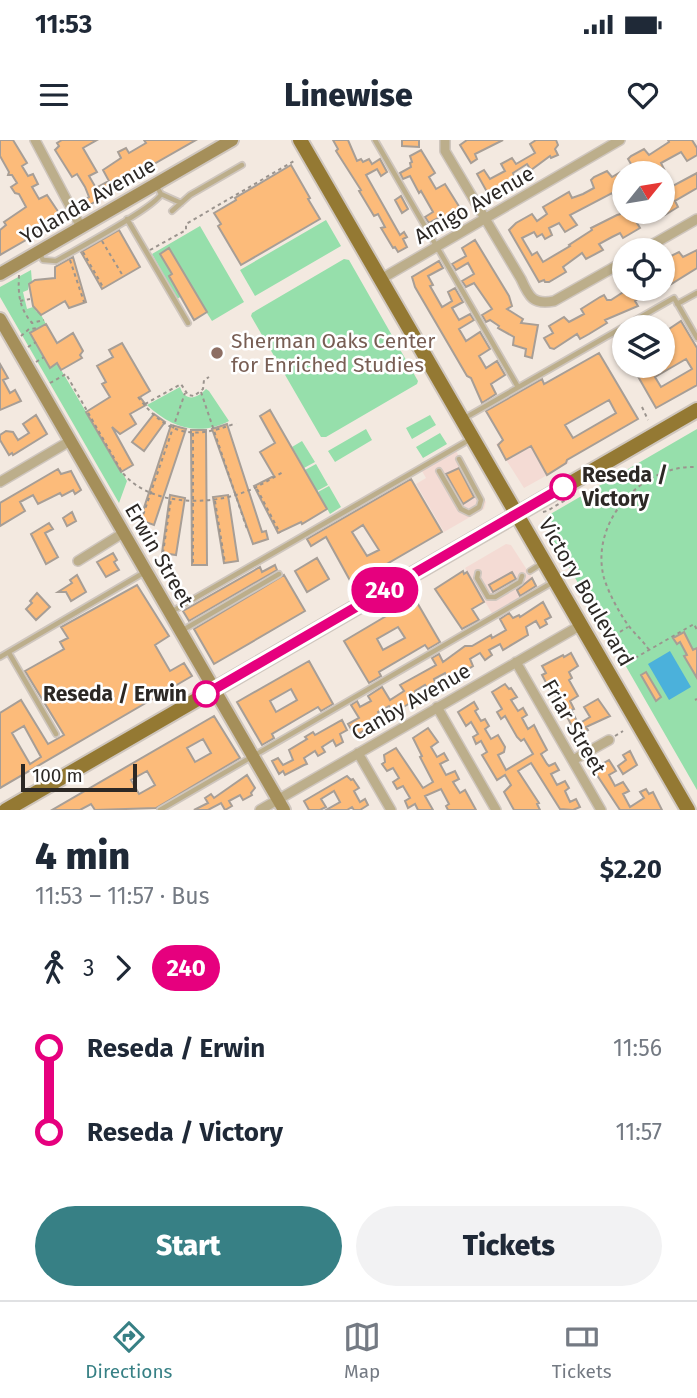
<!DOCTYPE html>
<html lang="en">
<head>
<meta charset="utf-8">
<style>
  body { margin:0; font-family:"Fira Sans",sans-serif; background:#f2f2f3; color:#1f2937; height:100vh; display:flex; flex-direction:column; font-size:26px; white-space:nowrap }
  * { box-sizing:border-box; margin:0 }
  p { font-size:23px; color:#747a83 }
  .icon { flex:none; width:38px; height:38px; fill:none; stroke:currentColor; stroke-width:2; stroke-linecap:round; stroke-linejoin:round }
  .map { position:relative; height:670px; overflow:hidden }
  .drawer { display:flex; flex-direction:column; background:#fff; flex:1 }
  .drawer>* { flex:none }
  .badge { padding:0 14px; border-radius:23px; font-size:24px; line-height:46px }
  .needle { width:46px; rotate:60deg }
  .controls { position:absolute; left:612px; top:21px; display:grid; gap:14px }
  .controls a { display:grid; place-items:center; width:63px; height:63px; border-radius:50%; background:#fff; box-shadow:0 2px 5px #0004; font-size:35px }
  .scale { position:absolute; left:21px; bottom:18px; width:116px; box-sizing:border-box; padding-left:7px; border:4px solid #2c2825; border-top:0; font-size:19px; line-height:24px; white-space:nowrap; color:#2c2825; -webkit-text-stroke:5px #fff; paint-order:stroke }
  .map>.badge { position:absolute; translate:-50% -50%; box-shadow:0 0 0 4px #fff }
  .legs { display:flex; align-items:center; gap:10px; height:77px; padding:0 35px; font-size:23px }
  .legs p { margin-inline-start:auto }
  .headline { display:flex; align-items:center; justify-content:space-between; height:119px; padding:0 35px }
  h1 { font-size:38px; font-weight:800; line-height:52px }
  .cta { display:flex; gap:14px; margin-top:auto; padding:14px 35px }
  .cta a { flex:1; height:80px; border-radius:42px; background:#378085; color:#fff; font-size:28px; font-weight:800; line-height:80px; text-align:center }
  .cta a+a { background:#f2f2f3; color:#1f2937 }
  ul { padding:0 35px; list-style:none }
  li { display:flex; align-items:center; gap:24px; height:84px; font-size:26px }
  li i { display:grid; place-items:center; width:10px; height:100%; margin:0 9px; background:currentColor }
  li i::after { content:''; width:18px; height:18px; margin:-9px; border:5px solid; border-radius:50%; background:#fff }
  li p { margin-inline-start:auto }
  li:first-child i { background:linear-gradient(#0000 50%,currentColor 0) }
  li:last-child i { background:linear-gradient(currentColor 50%,#0000 0) }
  .status { display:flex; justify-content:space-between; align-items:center; height:49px; padding:0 35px; background:#fff; direction:ltr }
  .status svg { height:19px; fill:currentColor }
  header { display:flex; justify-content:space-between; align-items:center; height:91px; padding:0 35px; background:#fff; font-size:32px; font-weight:800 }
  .menu { display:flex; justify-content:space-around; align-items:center; height:98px; border-top:2px solid #e0e1e3; background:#fff; font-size:19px; color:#747a83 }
  .menu a { display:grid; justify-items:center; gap:4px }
  .menu .on { color:#378085 }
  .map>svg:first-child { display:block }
  .commercial { fill:#f4dbd4 }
  .green { fill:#96dfab }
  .water { fill:#4bb1db }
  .building { fill:#fcbb7a; stroke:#a79e96; stroke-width:2; fill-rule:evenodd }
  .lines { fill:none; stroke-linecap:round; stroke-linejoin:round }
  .lane-casing { stroke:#cfc6be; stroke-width:8 }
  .street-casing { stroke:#cfc6be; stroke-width:12 }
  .secondary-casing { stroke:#cfc6be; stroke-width:16 }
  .primary-casing { stroke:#cfc6be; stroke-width:18 }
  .path { stroke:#9b948e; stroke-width:2; stroke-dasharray:3.5 3.5; stroke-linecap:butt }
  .lane { stroke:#bcae8b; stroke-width:4.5 }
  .street { stroke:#bcae8b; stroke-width:9 }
  .secondary { stroke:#a58f5a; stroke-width:12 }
  .primary { stroke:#947933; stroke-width:14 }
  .line-1-casing { stroke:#fff; stroke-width:16 }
  .line-1 { stroke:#e6007e; stroke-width:10 }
  .education-dot { fill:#8d6e63; stroke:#fff; stroke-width:2.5 }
  .stop-1-dot { fill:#fff; stroke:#e6007e; stroke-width:3.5 }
  .labels { text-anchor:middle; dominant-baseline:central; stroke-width:5; stroke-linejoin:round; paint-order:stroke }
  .street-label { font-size:21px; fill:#2c2825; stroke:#fff }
  .education-label { font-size:21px; fill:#785e54; stroke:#fff; text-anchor:start }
  .stop-label { font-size:21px; font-weight:bold; fill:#2c2825; stroke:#fff; text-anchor:start }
</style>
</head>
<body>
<div class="status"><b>11:53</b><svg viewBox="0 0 49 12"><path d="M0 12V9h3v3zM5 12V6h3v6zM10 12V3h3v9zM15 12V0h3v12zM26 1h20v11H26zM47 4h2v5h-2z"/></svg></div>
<header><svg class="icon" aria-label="menu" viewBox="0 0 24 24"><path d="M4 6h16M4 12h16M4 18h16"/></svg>Linewise<svg class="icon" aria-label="heart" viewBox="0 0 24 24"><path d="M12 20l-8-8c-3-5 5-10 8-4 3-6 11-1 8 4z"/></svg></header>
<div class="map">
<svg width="697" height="670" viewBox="0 0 697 670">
  <rect width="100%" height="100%" fill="#f3e9e0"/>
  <path class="commercial" d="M543,277L569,323L524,348L496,304Z
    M456,311L486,362L484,369L444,392L416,344L426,338L422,331Z
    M506,404L511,405L538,447L493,475L465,428Z"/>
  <path class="green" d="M326,80L341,106L255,156L240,130Z
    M200,86L244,162L212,181L192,150L177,159L152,114Z
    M344,119L349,120L418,241L417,244L326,297H321L251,176L252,173Z
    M31,130L32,142L29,144L28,150L23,152L27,169L33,167L37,172L39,171L46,184L31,193L51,227L57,223L127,341L119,363L0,157V147Z
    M180,247C185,262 197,259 206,249L209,251L229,281C199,297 170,287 147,265Z
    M430,275L436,285L412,299L406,288Z
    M366,289L372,300L335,322L328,311Z
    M697,289V650L543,382L547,376Z
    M440,293L447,304L423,318L416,307Z
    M302,301L315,322L304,328L292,307Z
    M316,324L328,345L317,351L305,330Z
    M329,346L341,367L330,374L318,352Z"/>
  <path class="water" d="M670,511L691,547L669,560L648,524Z"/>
  <path class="building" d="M0,0H13L27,23L22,26L28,36L33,34L38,44L32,47L39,59L47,55L59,73L51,78L54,84L38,92L37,90L24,97L26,100L0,115V90L6,85L4,82L26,67L19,54L15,53L11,47L17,43L12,35H8L9,32L0,16Z
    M62,0H97L83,8L97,32L89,36L96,48L109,41L103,30L121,18L118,12L126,8L129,13L146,3L144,0H196L98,56L100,59L84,68L81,62L89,57L85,47L77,34L72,37L55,10L59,6L57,3Z
    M333,0H348L357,21L361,19L363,22L369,19L372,24L380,19L387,32L381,36L377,29L366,35L400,95L404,92L407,97L403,99L407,107L398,112L395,107L393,108L381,88L385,87L378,74L374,76L359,51L361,50L336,11L338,9Z
    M402,0H419V7L402,6Z
    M467,0H503L475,14L477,19L471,23L460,5Z
    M536,0H556L558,5L555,9L558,15L551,18L550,16L531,30L527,24L513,33L516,39L494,51L487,52L477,34L484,30L490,39L505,31L501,24L512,18L516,24L535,13L530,4Z
    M668,0H692L697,8V15L687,21L681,12L661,23L665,31L661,33H625V54L615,59L612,53L570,75L577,85L565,92L559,83L549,88L552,95L545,99L542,94L537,97L534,92L522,98L532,115L537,112L543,122L570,106L569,105L592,90L591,88L617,75L628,72H654L637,83L640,88L623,98L620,93L612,97L599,104L603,110L586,119L582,113L563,127L566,132L549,142H545L544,140L539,142L509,90L516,83L532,74L537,81L547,74L543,67L569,52L572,58L583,54L594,48L591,40L594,37L607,31L612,37L629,27L631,24L628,19L631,16L644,9L649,15L669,2Z
    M421,10L435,33L429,37L436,49L445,44L465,76L455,82L451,81L448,77L441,81L440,77L429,83L425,77L433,72L421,51L419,53L410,36L403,39L400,33L411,27L410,23L412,22L410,16Z
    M291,25L310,58L308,59L320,79L241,125L218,86L221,84L214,73L236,60L235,58Z
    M697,33V48L675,61L678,67L665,75L663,72V45L668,42L671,47Z
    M401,56L408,69L402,73L395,60Z
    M119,90L140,127L102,149L81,112Z
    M475,100L509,156L512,166L507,169L523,179L521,183L538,185L532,218L525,216L526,209L513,205L514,197L498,188L499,186L490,180L486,182L482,175L492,169L474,143L466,147L462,141L474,134L468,123L456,130L452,124L466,116L462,108Z
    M169,108L207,172L194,180L169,136L172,134L160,114Z
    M697,110V128L668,146L666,142L663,143V130L666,128L663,120L679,112L683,117Z
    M73,117L86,162L69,168L65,161L41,175L33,166L29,144L35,140L55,138V127Z
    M439,121L443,128L428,136L433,145L430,146L442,167L452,161L448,152L455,148L463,162L452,168L459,180L470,174L474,180L459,189L466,201L480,192L490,209L479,216L486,228L497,221L505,235L491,244L496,254L482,263L471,238L467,236L415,147L412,137Z
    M628,149H654L635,161L638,166L605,180L607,183L589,194L580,199L577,194L554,209L550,208L544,198L553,193L549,186L564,177L569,182L584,174L581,169L600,157L604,155L607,160H611Z
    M681,181L697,208V245L656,268L632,226H663V193ZM686,219L692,229L661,247L655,237Z
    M46,184L57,203L73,193L83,211L80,215L82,218L61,230L57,223L50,228L30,193Z
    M122,203L150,251L140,257L146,265L130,274L136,284L120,294L112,287L133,325L121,332L86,272L110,257L102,244L106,242L97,226L113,217L109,210Z
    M599,213L638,279L567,320L566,323L547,335L531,306L506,320L498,305L503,300L486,271L542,239L544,244ZM609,260L616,273L573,298L565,285Z
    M0,224L8,238L3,240L10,253L15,250L21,261L0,270Z
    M270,270L327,369L302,384L301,382L278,393L254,346L274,336L260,312L275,303L260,276Z
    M154,274L165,282L144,311L132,302Z
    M36,275L47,294L13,315L12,313L9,315L0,300V295L6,291L13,292L18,300L29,293L23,284Z
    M227,284L262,392L266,391L268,399L253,404L212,289Z
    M171,285L186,289L154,385L140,380Z
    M191,290H206L207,425H192Z
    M459,328L474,357L463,364L446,334Z
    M58,329L61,334L71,331L81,350L75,354L73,350L62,356L60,353L38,364L33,355L20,362L25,371L0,386V363Z
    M411,339L442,392L352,444L326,397L311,406L307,399ZM363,385L379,410L367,416L352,392Z
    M170,355L185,358L176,415L162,413Z
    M228,355L238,421L224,423L213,357Z
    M72,372L76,381L67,386L63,378Z
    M49,383L53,389L45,393L58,417L46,424L31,394Z
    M113,413L117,420L114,422L119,430L106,437L97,422Z
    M317,418L329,439L307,452L295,431Z
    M275,425L277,430L189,481L183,471L260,427L262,432Z
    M463,431L464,434L467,432L484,462L472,469L479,480L462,489L435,449Z
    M512,432L516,439L493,452L489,445Z
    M77,435L86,452L71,461L66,452H58L72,443L70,440Z
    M284,435L305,471L214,524L194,489Z
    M532,438L536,446L520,456L517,450Z
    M137,445L169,496L155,505L170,531L184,523L192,536L0,648V573L21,560L48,604L64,595L25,531L64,509L60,502L68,498L61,487ZM24,586L41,617L30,624L12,593Z
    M37,453L50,467L36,480L26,469L32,463L30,461Z
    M415,459L440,502L428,509L425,505L379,532L381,536L369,543L344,501ZM398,487L405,498L383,510L377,499Z
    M543,462L551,477L545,480L547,484L540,488L536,481L526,487L528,495L503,510L500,504L489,510L492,515L485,520L480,513L470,519L473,526L449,541L445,533L434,539L437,548L429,552L425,545L415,551L417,559L393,573L389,566L378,572L381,580L355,596L348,584L359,578L351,565L357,561L360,567L371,561L368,556L382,547L390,560L404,551L400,545L436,525L432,518L439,514L443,522L465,506H472L491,495L492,498L506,490L500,479L509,473L513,478L519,475L520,477Z
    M684,492L693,510L697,508V538L684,516L687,515L680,502L677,504L673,498Z
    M571,513L578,526L569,532L572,538L569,540L578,556L570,561L574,569L571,570L577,581L580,583L590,577L584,567L598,559L610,576L586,587L588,590L584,592L586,594L579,599L553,551L551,552L542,535L546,533L542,526L563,515L564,517Z
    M309,521L333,564L321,571L318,567L299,578L272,594L274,598L262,605L237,562ZM291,549L297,560L276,572L270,561Z
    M646,532L661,557L656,561L641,535Z
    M505,544L509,549L511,548L517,557L511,560L518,571L523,568L527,575L522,578L528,589L534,585L538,593L547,610L541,614L547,624L549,626L555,623L559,630L551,634L557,645L565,641L569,648L565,651L570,662L576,659L580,667L573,670L560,669L531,623L518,631L539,663L537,664L540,670H514L504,652L511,645L505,635L497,640L482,615L487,612L481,601L476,604L473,597L478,594L471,582L466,586L458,572L474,562L478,569L475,571L481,581L485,579L489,586L485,589L491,599L498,595L505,607L504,612L498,615L506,630L533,614L524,599L521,601L517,597L505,576L501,579L497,572L502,569L492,552Z
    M214,576L240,618L156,668L95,670L91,664L80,670H52ZM203,599L211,613L195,622L187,608ZM147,631L155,645L139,654L131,640Z
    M342,580L347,590L340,594L343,602L336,606L333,600L322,607L325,612L318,616L315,611L304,618L307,624L304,625L285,635L283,631L279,634L272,621L278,618L283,625L293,620L289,610L307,599L305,597L313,592L315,595Z
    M428,588L438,602L431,607L437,617L444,613L448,620L440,624L446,635L455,631L459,639L453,642L460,653L465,650L476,670H448L446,666L449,664L441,649L425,656L433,670H418L415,664L408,668L405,661L410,658L403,646L397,649L393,642L399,638L393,628L387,631L382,624L385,622L384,615L396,608L423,648L433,642L420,617L422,616L413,598Z
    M630,611L637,625L623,634L618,626L626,620L623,615Z
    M609,620L616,631L609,635L615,646L623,642L629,651L623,654L630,667L644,658L640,652L646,649L649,654L653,652L662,670H620L593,629Z
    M247,635L255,648L251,653L252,655L243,660L240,655L229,661L232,666L225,670L221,663L208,670H194L208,663L205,658L211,654L214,658Z
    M347,636L351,640L353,639L359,648L354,651L360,662L365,659L368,665L360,670H354L352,667L347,670H326L340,662L334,651L321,659L326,667L320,670H309L304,661Z"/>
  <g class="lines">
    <defs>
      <path id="lane" d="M375,0L518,247
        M161,54L181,63
        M172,71L190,55L242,25
        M127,79L188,183
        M40,114L43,120L56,121C73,111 156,67 161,54L156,45
        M677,164L697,153
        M463,279L674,158L697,198
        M439,331L461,369L469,373L479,367L481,360L459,319
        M530,431L541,424
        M478,433L477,438L488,457H495L520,442L522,436
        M171,472L469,300
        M183,490L279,434
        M9,513L56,594
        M0,517L145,432
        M160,670L555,441"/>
      <path id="street" d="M35,0L81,87
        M445,0V11L521,139C529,157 533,165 554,161L625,121
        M643,110L697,79
        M381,139L620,0
        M0,342L70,301
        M78,421L123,393
        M516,522L601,670
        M437,567L496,670
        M358,613L391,670
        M573,620L609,600
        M260,670L581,485"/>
      <path id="secondary" d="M0,134L232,0
        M0,179L284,670"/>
      <path id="primary" d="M300,0L688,670
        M6,670L697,270"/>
    </defs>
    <use href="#lane" class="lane-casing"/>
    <use href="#street" class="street-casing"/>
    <use href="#secondary" class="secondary-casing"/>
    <use href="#primary" class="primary-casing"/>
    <path class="path" d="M102,101L123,136
      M150,110L186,90V84L294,21
      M83,112L103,147
      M70,120L84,162
      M19,135C18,154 19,168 32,183L44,180
      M20,161L30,159
      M21,196L29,189L39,188
      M28,207L36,202
      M36,222L44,217
      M50,243L66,234L122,332C147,364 203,366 239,354C255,349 269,340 283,332
      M201,252L247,389
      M138,257C166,294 192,301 236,283
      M145,264L181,244L188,255L194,256L203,249L204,240L209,237
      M642,267L648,280
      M193,293V425
      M257,349L280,393
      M215,361L225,423
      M543,372L547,371L574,355
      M141,381L185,253
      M163,413L171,359
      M608,499L628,487
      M649,510C644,502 638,497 632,490C621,477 609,454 604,438C589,382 642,324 697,327
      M623,525L694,484L697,490
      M695,560L697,559
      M615,596L623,591"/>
    <use href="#lane" class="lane"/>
    <use href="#street" class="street"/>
    <use href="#secondary" class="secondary"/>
    <use href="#primary" class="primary"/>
  </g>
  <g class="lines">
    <defs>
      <path id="line-1" d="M206,554L563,347"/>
    </defs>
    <use href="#line-1" class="line-1-casing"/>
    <use href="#line-1" class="line-1"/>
  </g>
  <circle class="education-dot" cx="217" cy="213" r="7"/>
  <g class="stop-1-dot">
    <circle cx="563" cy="347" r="12"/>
    <circle cx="206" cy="554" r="12"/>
  </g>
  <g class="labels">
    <g class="street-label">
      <text transform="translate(88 61) rotate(-30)">Yolanda Avenue</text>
      <text transform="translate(474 65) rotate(-30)">Amigo Avenue</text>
      <text transform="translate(159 415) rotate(60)">Erwin Street</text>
      <text transform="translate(586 452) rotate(60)">Victory Boulevard</text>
      <text transform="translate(411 562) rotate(-30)">Canby Avenue</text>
      <text transform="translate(574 587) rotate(60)">Friar Street</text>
    </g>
    <g class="education-label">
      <text x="231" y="201">Sherman Oaks Center<tspan x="231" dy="24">for Enriched Studies</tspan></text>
    </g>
    <g class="stop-label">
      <text x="582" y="335">Reseda /<tspan x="582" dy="24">Victory</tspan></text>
      <text x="187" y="554" text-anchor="end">Reseda / Erwin</text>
    </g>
  </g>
</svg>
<div class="controls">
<a><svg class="needle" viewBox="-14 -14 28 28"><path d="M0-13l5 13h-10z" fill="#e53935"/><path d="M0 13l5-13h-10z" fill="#747a83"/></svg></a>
<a><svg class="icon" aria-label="locate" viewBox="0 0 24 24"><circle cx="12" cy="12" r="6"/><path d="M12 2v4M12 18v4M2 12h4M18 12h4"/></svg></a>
<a><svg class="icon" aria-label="layers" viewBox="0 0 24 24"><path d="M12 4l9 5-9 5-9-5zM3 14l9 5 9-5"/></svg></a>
</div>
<div class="scale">100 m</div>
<b class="badge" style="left:385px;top:450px;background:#e6007e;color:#fff">240</b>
</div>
<section class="drawer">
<div class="headline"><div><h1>4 min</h1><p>11:53 – 11:57 · Bus</p></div><b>$2.20</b></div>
<div class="legs"><svg class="icon" aria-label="walk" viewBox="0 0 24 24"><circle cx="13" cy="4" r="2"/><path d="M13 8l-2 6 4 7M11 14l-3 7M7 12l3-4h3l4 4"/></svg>3<svg class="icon" aria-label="forward" viewBox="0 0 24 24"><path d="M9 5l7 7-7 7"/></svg><b class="badge" style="background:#e6007e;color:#fff">240</b></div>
<ul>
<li><i style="color:#e6007e"></i><b>Reseda / Erwin</b><p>11:56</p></li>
<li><i style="color:#e6007e"></i><b>Reseda / Victory</b><p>11:57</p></li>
</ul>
<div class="cta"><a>Start</a><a>Tickets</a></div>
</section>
<nav class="menu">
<a class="on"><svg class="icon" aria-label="directions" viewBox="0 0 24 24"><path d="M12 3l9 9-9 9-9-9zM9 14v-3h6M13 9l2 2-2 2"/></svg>Directions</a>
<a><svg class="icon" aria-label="map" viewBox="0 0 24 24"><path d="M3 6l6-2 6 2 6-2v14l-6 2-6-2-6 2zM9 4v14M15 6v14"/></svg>Map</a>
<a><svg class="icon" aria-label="tickets" viewBox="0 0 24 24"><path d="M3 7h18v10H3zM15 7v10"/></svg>Tickets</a>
</nav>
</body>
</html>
